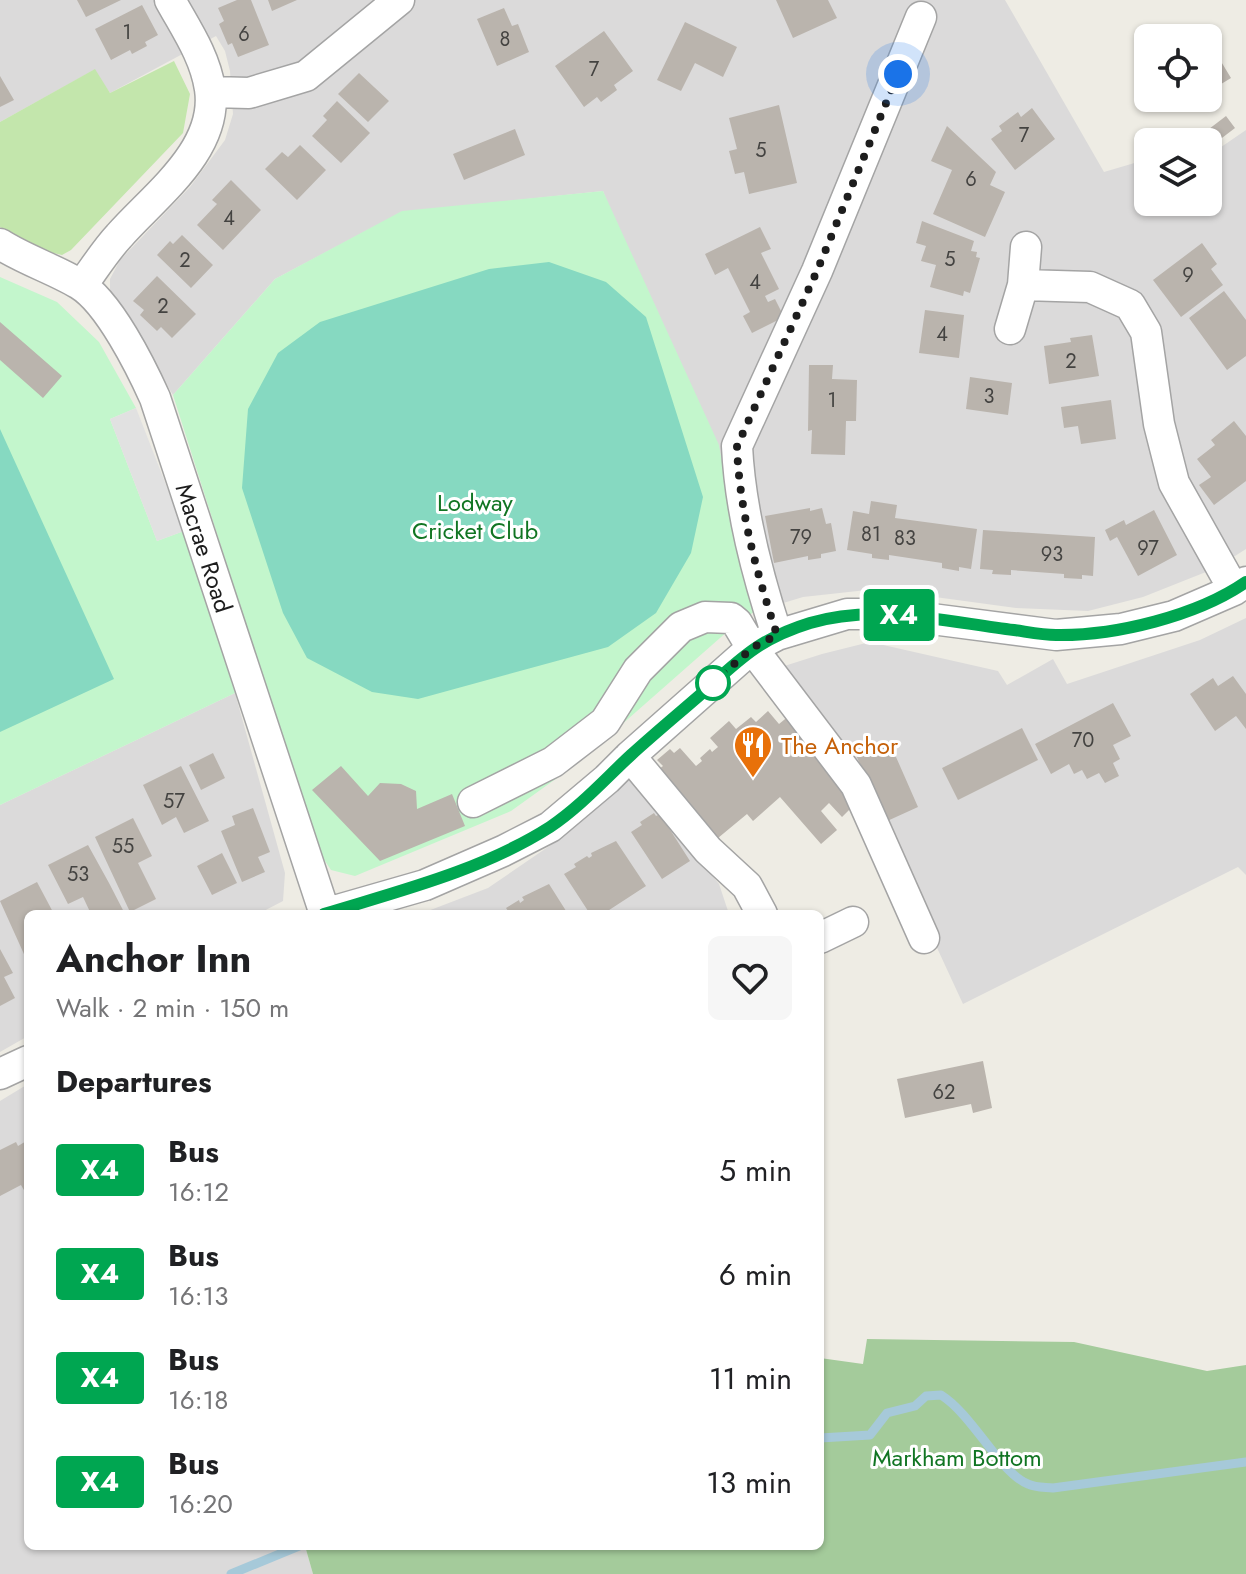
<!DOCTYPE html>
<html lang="en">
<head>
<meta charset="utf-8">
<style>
  body { margin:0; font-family:Jost,sans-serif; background:#f6f6f6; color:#202124; height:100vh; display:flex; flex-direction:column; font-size:30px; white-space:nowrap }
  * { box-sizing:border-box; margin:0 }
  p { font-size:26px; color:#757577 }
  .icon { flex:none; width:44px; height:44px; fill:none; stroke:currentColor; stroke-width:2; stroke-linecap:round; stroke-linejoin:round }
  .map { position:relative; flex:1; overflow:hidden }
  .side { position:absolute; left:24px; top:910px; width:800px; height:640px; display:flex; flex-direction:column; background:#fff; border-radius:12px; box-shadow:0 2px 6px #0004 }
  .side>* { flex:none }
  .badge { padding:0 16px; border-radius:6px; font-size:28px; line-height:52px }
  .buttons { position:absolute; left:1134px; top:24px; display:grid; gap:16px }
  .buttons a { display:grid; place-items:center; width:88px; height:88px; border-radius:12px; background:#fff; box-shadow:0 2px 6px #0004; font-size:40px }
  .you { position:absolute; width:40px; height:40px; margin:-20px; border:6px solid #fff; border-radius:50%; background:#1a73e8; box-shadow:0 0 0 12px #1a73e833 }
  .map>.badge { position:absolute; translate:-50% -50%; box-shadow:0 0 0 4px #fff }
  h2 { padding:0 32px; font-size:30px; line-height:72px }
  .round { display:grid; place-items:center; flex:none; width:84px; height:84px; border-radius:12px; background:#f6f6f6 }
  .headline { display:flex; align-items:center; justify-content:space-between; height:136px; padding:0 32px }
  h1 { font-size:38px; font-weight:700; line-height:60px }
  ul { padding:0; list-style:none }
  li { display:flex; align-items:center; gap:24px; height:104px; padding:0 32px }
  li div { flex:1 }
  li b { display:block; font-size:30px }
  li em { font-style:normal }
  li .badge { min-width:88px; font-weight:700; text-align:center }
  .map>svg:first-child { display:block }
  .residential { fill:#dbdada }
  .grass { fill:#c3e6ac }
  .forest { fill:#a4cb9b }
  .park { fill:#c3f6cc }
  .pitch { fill:#86d9c1 }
  .parking { fill:#e1e1e1 }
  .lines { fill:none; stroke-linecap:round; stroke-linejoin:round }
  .stream { stroke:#a6c9d9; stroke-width:9 }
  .building { fill:#bab4ad }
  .minor-casing { stroke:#a4a4a4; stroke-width:33 }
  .minor { stroke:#fff; stroke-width:30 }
  .line-casing { stroke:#fff; stroke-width:18 }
  .line { stroke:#00a651; stroke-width:12 }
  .walk { stroke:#1d1d1d; stroke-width:8; stroke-dasharray:0 14.4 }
  .stop-dot { fill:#fff; stroke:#00a651; stroke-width:4 }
  .labels { text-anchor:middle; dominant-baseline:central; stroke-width:6; stroke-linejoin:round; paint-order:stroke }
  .number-label { font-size:20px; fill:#444341 }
  .park-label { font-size:24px; fill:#117523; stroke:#fff }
  .street-label { font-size:24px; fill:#1d1d1d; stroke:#fff }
  .food-label { font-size:24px; fill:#c56008; stroke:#fff; text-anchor:start }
</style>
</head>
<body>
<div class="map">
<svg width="1246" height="1574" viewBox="0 0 1246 1574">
  <rect width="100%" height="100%" fill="#eeece4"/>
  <path class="residential" d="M0,0H1005L1104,172L1148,159V202H1208V156L1246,130V549L1216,568L1143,597L1088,611L1016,608L876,589L803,597L754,612L732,522L603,191L402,212L275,279L173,395L110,291V279L120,260L190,187L225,140L233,114L230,71L225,51L216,36L110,93L94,70L0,122Z
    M1246,618V875L1238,867L963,1004L858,777L775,669L822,654L870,642L998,671L1007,685L1053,659L1067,684L1200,640Z
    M235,693L285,873L283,901L258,914H28V1036L0,1052V805Z
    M631,778L719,884L729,914H420L488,888L564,836Z
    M28,1084V1546H305L313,1574H0V1101Z"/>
  <path class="grass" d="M174,61L190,94L183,133L71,250L62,255L49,252L0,227V122L95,69L110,93Z"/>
  <path class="forest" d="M867,1339L1074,1342L1207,1371L1246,1365V1574H313L305,1546H820V1358L863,1364Z"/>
  <path class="park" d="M603,191L719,445L732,522L754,612L737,623L578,763L511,811L355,876L331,870L317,849L173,395L275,279L402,211Z
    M0,277L57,302L99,342L136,408L110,419L157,541L184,531L235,693L0,805Z"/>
  <path class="pitch" d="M549,262L606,282L646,317L703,497L691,553L656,613L608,647L418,699L372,692L307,658L283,613L242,488L248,409L278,353L320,322L489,269Z
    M0,429L114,679L0,732Z"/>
  <path class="parking" d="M136,408L184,531L157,541L110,419Z"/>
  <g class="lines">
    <path class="stream" d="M820,1438L870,1435L887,1413L915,1406L926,1396L941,1395C973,1415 1000,1473 1028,1484C1036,1488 1045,1487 1053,1488L1246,1462
      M231,1574L299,1546"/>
  </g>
  <path class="building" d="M77,0H121L86,17Z
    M237,0H251L269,45L238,57L232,43L228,45L219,24L224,21L218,8Z
    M268,0H297L272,11Z
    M776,0H828L837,18L793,38Z
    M142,5L158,35L145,42L147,46L132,54L130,50L111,60L95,29Z
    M504,8L512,26L518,24L529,52L497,66L477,19Z
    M685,22L737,47L723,77L695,63L681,91L657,80Z
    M604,31L633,71L614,85L617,90L601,102L597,97L584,107L555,66Z
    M1208,40L1231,78L1208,92Z
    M359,73L389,101L368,122L338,94Z
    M0,76L14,100L0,107Z
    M337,101L370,133L341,163L312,136L327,120L323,116Z
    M779,105L797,183L749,194L744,172L735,174L729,151L737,149L729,118Z
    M1032,108L1055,139L1015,170L991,139L1002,131L999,126L1018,112L1021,117Z
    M1226,116L1235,128L1218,141L1209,129Z
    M947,126L996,172L990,185L1005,192L985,237L933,214L952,170L931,161Z
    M515,129L525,155L464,180L453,154Z
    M1208,130L1217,142L1208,149V142H1191Z
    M300,145L326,170L297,200L265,169L282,152L288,157Z
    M231,180L261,210L223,250L197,225L217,204L212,200Z
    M922,221L974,241L971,251L977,252L976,257L980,258L970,293L964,291L963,296L930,287L936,265L921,261L926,246L916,243Z
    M760,227L771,249L761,253L779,289L765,296L768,302L775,299L784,317L752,333L743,316L750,312L728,268L715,275L705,254Z
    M182,235L213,265L191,288L157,255L170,241L173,244Z
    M1202,243L1217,264L1211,269L1223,285L1181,317L1153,280Z
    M157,276L196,314L172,338L161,327L157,331L140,315L144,310L133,301Z
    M1224,291L1246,320V356L1227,370L1189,318Z
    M925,310L964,315L959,358L919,353Z
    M0,322L62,376L43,398L0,360Z
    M1092,335L1099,376L1049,384L1044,346L1071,342L1070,338Z
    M809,365H833L832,379L857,380L856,421H846L845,455L811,454L812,430L808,431Z
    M970,377L1012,383L1008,415L966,409Z
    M1111,400L1116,439L1081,444L1078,426L1064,428L1061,407Z
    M1234,421L1246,436V481L1214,505L1199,485L1211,477L1197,459L1215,445L1211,440Z
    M871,501L897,505L895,518L977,529L971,569L959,567V571L942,568V563L889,555V560L872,558V554L847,550L853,511L869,514Z
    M810,508V511L822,508L826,524L831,523L836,551L821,554V558L808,560V556L774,563L765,516Z
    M1154,510L1177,555L1138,576L1117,537L1110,541L1105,530L1124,520L1126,525Z
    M983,530L1095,537L1093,576L1082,575V579L1064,578V574L1011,570V575L992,574L993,570L980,569Z
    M1233,676L1246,694V729L1236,716L1215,731L1190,694L1213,678L1218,686Z
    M1113,703L1131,736L1113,745L1120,759L1113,763L1119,776L1105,783L1099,773L1087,779L1082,770L1074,774L1069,764L1051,774L1035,744Z
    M768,711L779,724L790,715L857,802L842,817L829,803L821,811L837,830L821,844L780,797L753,821L747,814L718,838L659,769L663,766L657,760L670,749L674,753L680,748L696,766L702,761L700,758L710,749L712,752L718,747L710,738L729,721L736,729L751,717L756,722Z
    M1022,728L1038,760L958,800L942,768Z
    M889,741L918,807L885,822L856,755Z
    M213,753L225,778L201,790L189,765Z
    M181,766L209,821L184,833L176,817L162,825L143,785Z
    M341,766L368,796L380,783L401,784L416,791L417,809L452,794L465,826L380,861L312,790Z
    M253,808L270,852L258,857L265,872L242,882L221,831L235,825L232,816Z
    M654,813L656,816L660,814L690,861L662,879L631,832L642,825L640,822Z
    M133,818L152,856L138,863L156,899L130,912L95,837Z
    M616,841L646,886L603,914H590L564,874L576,867L574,864L587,856L589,858L592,856L591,853Z
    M88,845L109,883L125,914H91L83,897L68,904L48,865Z
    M222,853L237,883L212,895L197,866Z
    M37,882L54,914H28V963L0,901Z
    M549,884L568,914H503L508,911L506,908L519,900L520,903L524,900L522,897Z
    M0,949L13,973L4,977L15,998L0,1006Z
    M983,1061L992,1108L973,1113L971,1104L905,1118L897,1079Z
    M28,1140V1197L21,1185L0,1196V1150L16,1142L18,1146Z"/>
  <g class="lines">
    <defs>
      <path id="minor" d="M211,92L249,93L306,76L399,0
        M0,244C25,260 54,269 79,284C109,302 141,367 155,398L325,914
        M82,285C94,269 105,251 119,236C154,196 219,150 210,89C205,56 186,29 170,0
        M1023,285L1090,287L1130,305L1146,332L1159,424L1174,483L1234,590
        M1010,329L1023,285L1026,247
        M777,635C757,574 740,510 737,446L817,271L921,17
        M630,756L708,850L747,886L762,914
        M473,802L553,762L605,722L638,670L681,627L705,617L731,618L737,623L752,648L856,785L924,938
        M324,914L425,885L503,851L550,827L607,779L630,756L752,648L777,635L847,614H893L1056,635L1121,629L1174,616L1234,590L1246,582
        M820,938L853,922
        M0,1074L28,1061"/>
    </defs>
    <use href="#minor" class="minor-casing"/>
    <use href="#minor" class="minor"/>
  </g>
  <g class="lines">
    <defs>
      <path id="line" d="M324,914C399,891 483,870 550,827C580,807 605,779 631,755C654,734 677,715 700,695C739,660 758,639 810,623C876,603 947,622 1014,630C1028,632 1042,635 1056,635C1115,636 1197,616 1246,582"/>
    </defs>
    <use href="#line" class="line-casing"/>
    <use href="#line" class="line"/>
    <path class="walk" d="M713,683L752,648L777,635C757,574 739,510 737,446L817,271L898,74"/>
  </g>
  <defs>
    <symbol id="restaurant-pin" viewBox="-11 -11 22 30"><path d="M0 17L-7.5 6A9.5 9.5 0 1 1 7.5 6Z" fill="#e8710a" stroke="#fff"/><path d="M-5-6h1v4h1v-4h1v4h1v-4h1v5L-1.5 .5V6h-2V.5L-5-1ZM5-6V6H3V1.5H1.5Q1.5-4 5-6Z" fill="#fff"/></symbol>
  </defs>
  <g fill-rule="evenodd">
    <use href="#restaurant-pin" x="731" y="723" width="44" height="60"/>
  </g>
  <circle class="stop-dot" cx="713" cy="683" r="16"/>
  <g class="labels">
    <g class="number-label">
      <text x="127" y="32">1</text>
      <text x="244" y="34">6</text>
      <text x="505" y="39">8</text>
      <text x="594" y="69">7</text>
      <text x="1024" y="135">7</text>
      <text x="761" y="150">5</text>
      <text x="971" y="179">6</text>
      <text x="229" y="218">4</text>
      <text x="950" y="259">5</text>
      <text x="185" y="260">2</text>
      <text x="1188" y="275">9</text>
      <text x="755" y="282">4</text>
      <text x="163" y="306">2</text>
      <text x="942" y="334">4</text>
      <text x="1071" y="361">2</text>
      <text x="989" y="396">3</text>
      <text x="832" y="400">1</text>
      <text x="871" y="534">81</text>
      <text x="801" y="537">79</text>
      <text x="905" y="538">83</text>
      <text x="1148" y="548">97</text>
      <text x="1052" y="554">93</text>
      <text x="1083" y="740">70</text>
      <text x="174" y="801">57</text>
      <text x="123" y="846">55</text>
      <text x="78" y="874">53</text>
      <text x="944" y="1092">62</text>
    </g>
    <g class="park-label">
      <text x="475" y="502">Lodway<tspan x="475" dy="28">Cricket Club</tspan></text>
      <text x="957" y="1457">Markham Bottom</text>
    </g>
    <g class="street-label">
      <text transform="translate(204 548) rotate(72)">Macrae Road</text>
    </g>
    <g class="food-label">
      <text x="781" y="745">The Anchor</text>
    </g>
  </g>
</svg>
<div class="buttons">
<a><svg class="icon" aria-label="locate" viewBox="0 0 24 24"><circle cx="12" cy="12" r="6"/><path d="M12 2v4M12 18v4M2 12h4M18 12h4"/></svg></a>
<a><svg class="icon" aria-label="layers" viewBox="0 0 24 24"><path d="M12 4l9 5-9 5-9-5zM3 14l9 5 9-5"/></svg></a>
</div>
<div class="you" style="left:898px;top:74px"></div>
<b class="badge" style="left:899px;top:615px;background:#00a651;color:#fff">X4</b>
<section class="side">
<div class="headline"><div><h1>Anchor Inn</h1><p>Walk · 2 min · 150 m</p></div><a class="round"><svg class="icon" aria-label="heart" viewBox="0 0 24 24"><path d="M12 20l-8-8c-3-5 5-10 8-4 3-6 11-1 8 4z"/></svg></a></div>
<h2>Departures</h2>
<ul>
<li><span class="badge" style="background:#00a651;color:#fff">X4</span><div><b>Bus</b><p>16:12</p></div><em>5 min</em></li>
<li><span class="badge" style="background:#00a651;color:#fff">X4</span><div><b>Bus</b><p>16:13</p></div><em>6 min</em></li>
<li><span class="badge" style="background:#00a651;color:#fff">X4</span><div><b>Bus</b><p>16:18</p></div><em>11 min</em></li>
<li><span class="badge" style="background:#00a651;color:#fff">X4</span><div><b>Bus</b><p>16:20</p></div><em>13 min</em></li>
</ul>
</section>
</div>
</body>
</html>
